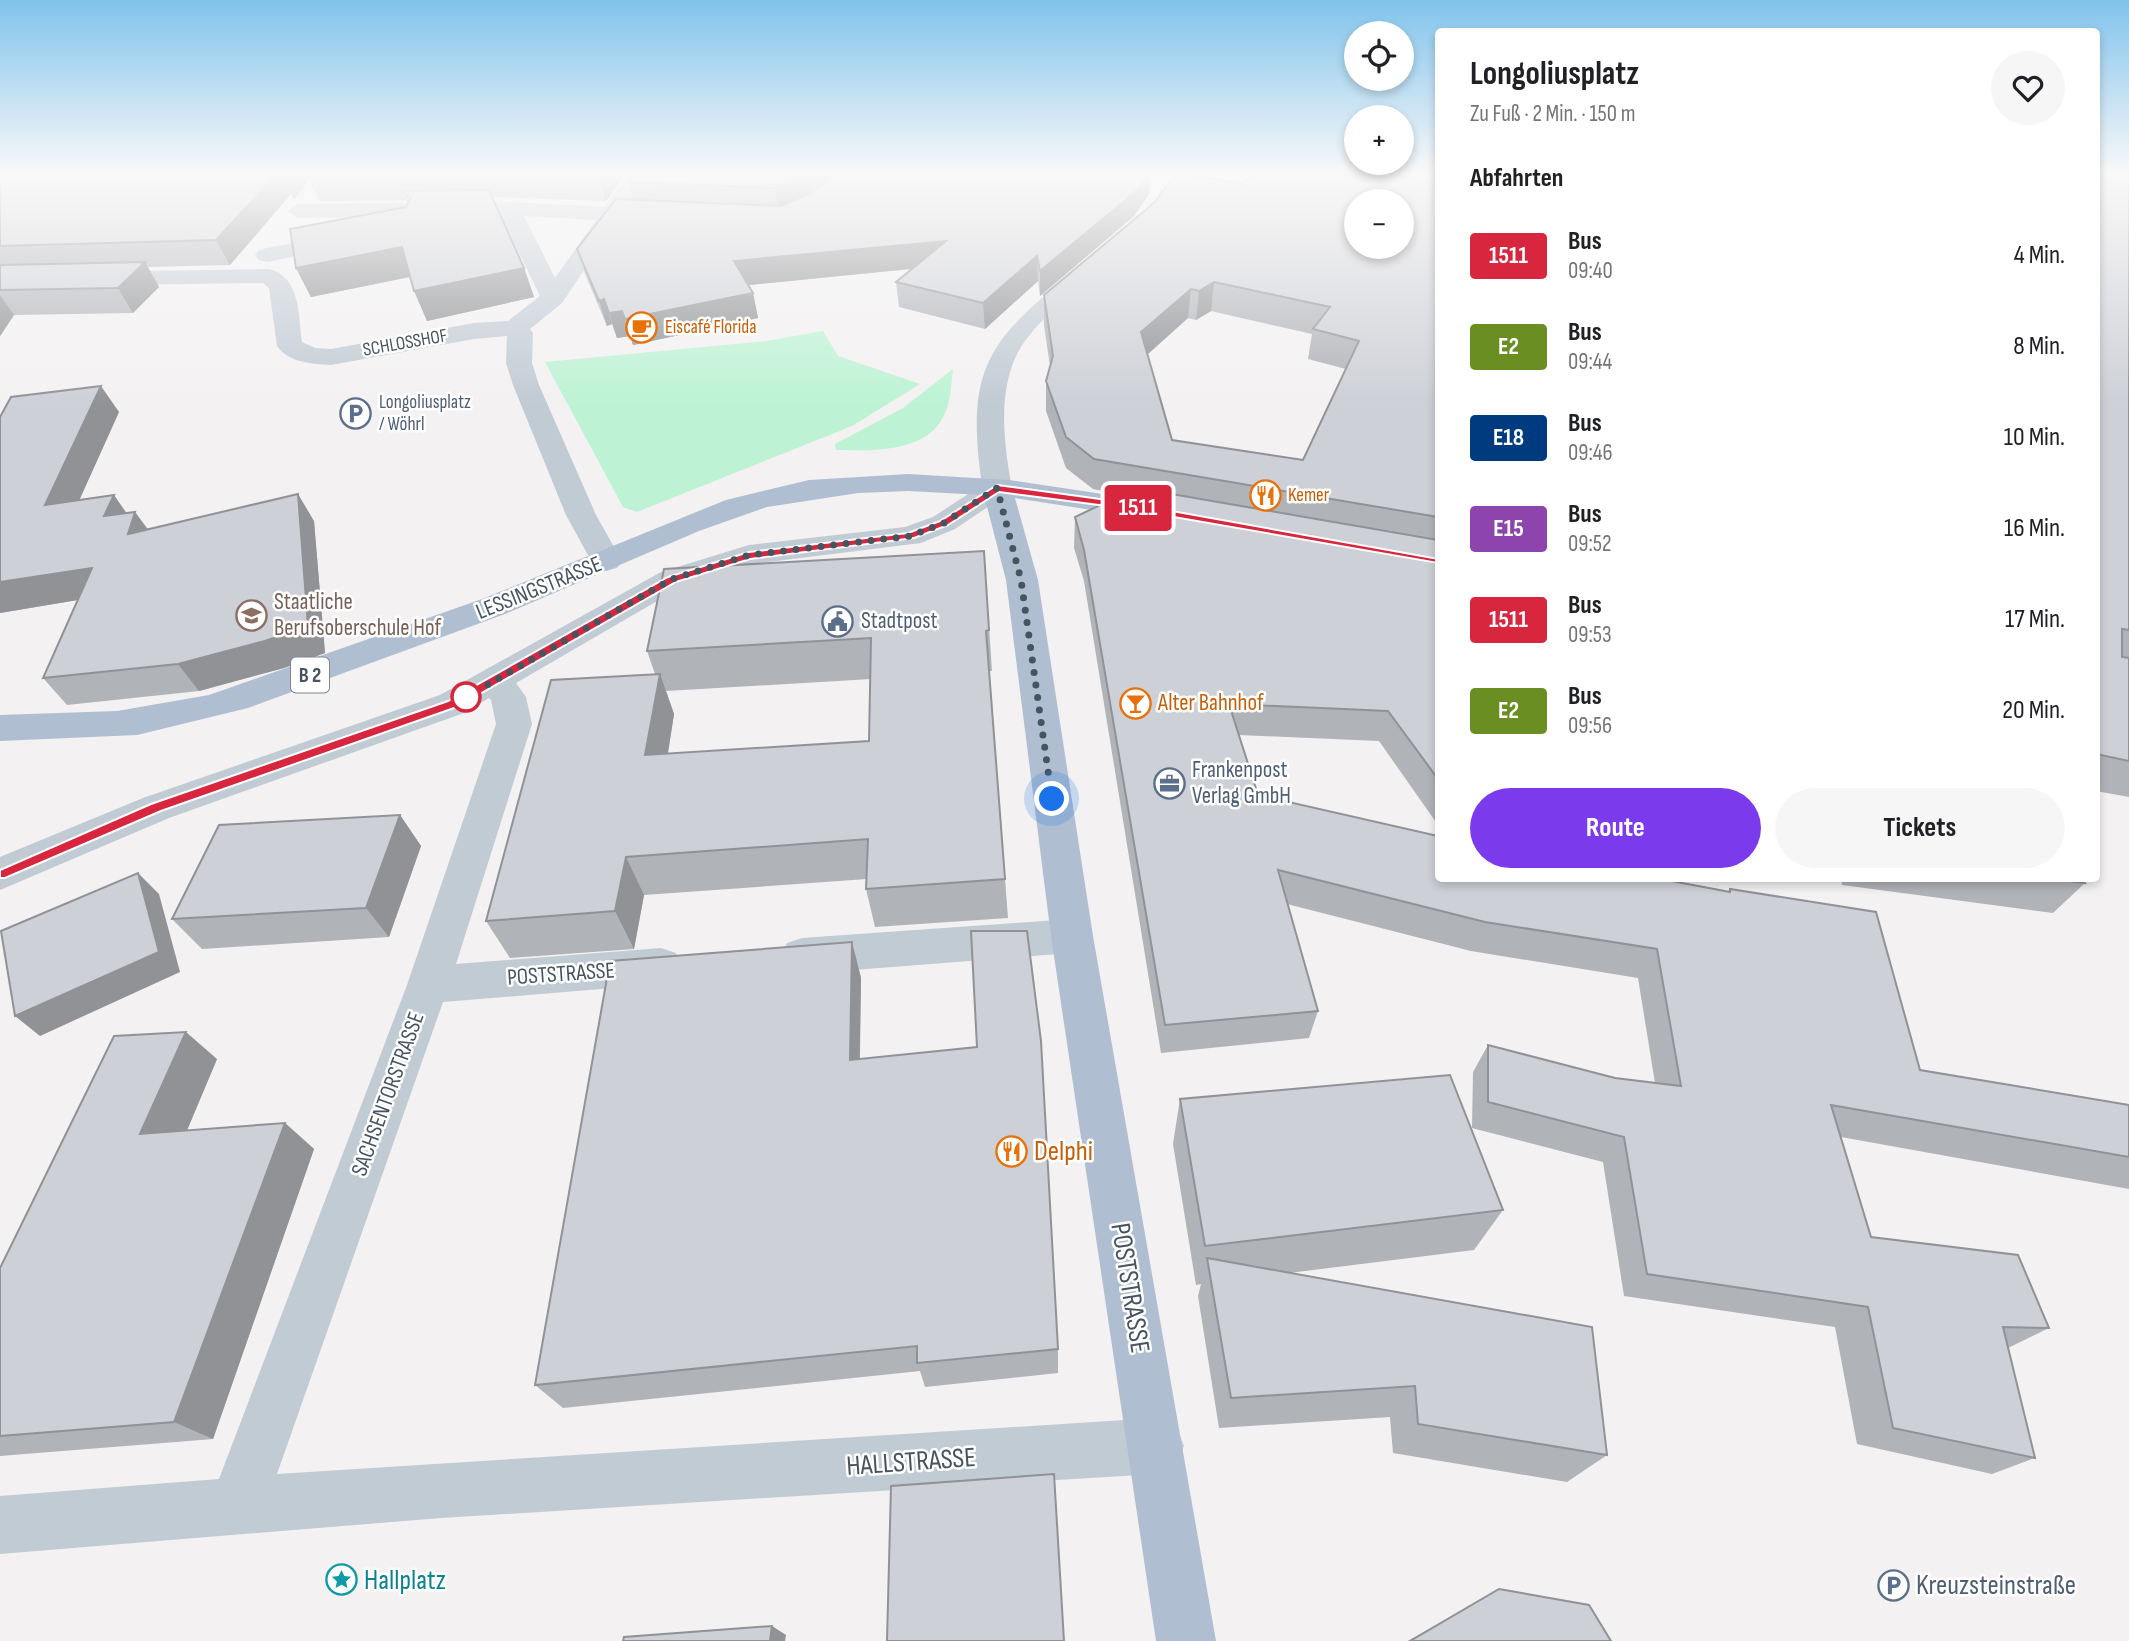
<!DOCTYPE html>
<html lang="de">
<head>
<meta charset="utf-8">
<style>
  body { margin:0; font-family:"Sofia Sans Condensed",sans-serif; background:#f6f6f6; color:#202124; height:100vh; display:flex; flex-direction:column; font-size:26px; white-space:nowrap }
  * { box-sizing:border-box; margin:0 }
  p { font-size:23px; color:#757577 }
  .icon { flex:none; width:38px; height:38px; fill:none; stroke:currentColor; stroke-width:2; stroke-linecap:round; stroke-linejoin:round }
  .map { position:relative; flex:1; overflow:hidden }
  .details { position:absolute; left:1435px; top:28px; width:665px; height:854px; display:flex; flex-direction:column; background:#fff; border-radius:7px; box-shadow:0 4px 10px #0003 }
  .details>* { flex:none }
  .badge { padding:0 14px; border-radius:5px; font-size:24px; line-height:46px }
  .controls { position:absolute; left:1344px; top:21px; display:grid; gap:14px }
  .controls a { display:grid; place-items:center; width:70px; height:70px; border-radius:50%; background:#fff; box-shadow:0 4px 10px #0003; font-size:35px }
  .you { position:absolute; width:35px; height:35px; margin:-18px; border:5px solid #fff; border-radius:50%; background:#1a73e8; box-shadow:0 0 0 10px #1a73e833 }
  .map>.badge { position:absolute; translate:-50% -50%; box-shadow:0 0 0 4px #fff }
  h2 { padding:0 35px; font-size:26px; line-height:63px }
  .round { display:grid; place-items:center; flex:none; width:74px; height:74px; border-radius:37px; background:#f6f6f6 }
  .headline { display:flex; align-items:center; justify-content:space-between; height:119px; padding:0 35px }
  h1 { font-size:33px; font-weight:700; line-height:52px }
  .cta { display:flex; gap:14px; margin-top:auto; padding:14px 35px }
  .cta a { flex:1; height:80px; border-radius:42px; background:#7c3aed; color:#fff; font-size:28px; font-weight:700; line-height:80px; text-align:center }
  .cta a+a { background:#f6f6f6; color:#202124 }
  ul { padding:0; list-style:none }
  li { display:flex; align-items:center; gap:21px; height:91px; padding:0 35px }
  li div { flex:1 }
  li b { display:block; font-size:26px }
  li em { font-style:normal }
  li .badge { min-width:77px; font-weight:700; text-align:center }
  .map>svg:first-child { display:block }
  .green { fill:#bdf3d4 }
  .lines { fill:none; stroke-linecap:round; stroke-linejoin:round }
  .minor { fill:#c1cbd4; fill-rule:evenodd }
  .major { fill:#afbfd1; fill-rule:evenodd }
  .wall { fill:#b0b3b8; fill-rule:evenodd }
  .shaded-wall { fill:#909296 }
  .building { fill:#cdd0d6; stroke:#909296; stroke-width:2; fill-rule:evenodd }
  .line { fill:#d7263d; stroke:#fff; stroke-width:2 }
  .walk { stroke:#475460; stroke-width:7; stroke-dasharray:0 12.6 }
  .stop-dot { fill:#fff; stroke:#d7263d; stroke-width:3.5 }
  .labels { text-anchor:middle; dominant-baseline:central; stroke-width:5; stroke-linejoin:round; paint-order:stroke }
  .far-food-label { font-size:19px; fill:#c56008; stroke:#fff; text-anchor:start }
  .far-street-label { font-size:19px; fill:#475460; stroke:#fff }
  .far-service-label { font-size:19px; fill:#4e5e75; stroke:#fff; text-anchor:start }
  .shield { fill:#fff; stroke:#7e8790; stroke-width:2 }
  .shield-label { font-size:21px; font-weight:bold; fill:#475460 }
  .street-label { font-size:23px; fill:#475460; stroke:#fff }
  .education-label { font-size:23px; fill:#785e54; stroke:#fff; text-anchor:start }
  .service-label { font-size:23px; fill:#4e5e75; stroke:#fff; text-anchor:start }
  .food-label { font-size:23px; fill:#c56008; stroke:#fff; text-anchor:start }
  .near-food-label { font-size:28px; fill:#c56008; stroke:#fff; text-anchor:start }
  .near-street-label { font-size:28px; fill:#475460; stroke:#fff }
  .near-culture-label { font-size:28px; fill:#0d838f; stroke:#fff; text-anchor:start }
  .near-service-label { font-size:28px; fill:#4e5e75; stroke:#fff; text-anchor:start }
</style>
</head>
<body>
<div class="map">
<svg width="2129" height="1641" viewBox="0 0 2129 1641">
  <rect width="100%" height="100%" fill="#f3f1f1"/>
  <path class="green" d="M823,331L838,356L920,384L852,426L637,512L623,507L545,362L766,341Z
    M953,369C951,383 951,400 945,413C929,453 872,451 836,450L835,444L903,408Z"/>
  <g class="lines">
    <path class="minor" d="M627,176H647L626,208L657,209L668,216L657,223L617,221L562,303L530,329L533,333L532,363L539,385L596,515L622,561L617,568L606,571L595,568L566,515L513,385L506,363L507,336L474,339L331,365C313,364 289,363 277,346L269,288L263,283L0,287V273L269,269C301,277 298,315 302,342L315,348L331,349L474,323L508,321L540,296L501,216L298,218L287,211L298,204L509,202L605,207ZM524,216L596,220L555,278Z
      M344,233L352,235L355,240L352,245L267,262L259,260L255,255L259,250L267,248Z
      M1084,268L1092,270L1096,275L1092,280C1070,298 1045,314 1028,337C995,378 1003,440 1012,488L1007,494L955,529L921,543L752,564L683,586L516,683L526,697L532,724L456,964L661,948L676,953L682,966L676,979L661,984L443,1002L277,1474L1156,1418L1176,1426L1184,1446L1176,1466L1156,1474L441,1518L0,1554V1496L219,1479L407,985L496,724L491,700L489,698L464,713L169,818L0,890V857L143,798L440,695L661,572L749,545L905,527L933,517L982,485C965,368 988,340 1076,270Z
      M1072,919L1087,924L1093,936L1087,948L1072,953L802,974L787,969L781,956L787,943L802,938Z"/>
    <path class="major" d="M908,474L1009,480L1156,502L1167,505L1171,511L1167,517L1156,520L1015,498L1038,580L1093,936L1216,1641H1156L1051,936L1006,580L984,495L908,491L858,493L767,507L699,531L505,614L248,708L137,735L0,741V715L117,711L209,695L482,599L726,500L809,480Z"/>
  </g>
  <path class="wall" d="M0,176H624L606,201L493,197L524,268L534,297L427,321L410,277L311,297L296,268L406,207L408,204L406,200L319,201L309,180L294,199L291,194L230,265L147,267L159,287L133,313L14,315L0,336Z
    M629,176H830L805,196L813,192L832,176H1150L1149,194L1134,216L1040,296L1038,281L985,329L899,307L896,282L912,269L748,285L753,293L758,318L633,345L630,336L617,338L612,324L607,326L585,274L577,249L633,200L627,178Z
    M1438,176V825L1379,741L1239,735L1258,795L1438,878L1728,891L1730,889L1920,1070L2129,1105V1189L1841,1137L1871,1237L2049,1328L2008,1348L2035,1458L1992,1474L1857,1444L1835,1327L1624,1296L1603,1162L1472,1128L1473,1072L1488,1045L1615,1078L1655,1083L1638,978L1471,951L1287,904L1318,1011L1309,1038L1161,1053L1084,581L1074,548L1075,517L1122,495L1093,489L1066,468L1046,411V381L1050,366L1044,325V295L1243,184ZM1211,311L1312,334L1308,359L1346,369L1303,460L1172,440L1148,354L1188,318L1196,320Z
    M2096,176H2129V797L2096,791Z
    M119,412L79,500L126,513L135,512L148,529L314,521L325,653L284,668L199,691L67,705L43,678L78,600L0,613Z
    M984,551L992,671H989L1008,918L875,927L866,889L867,879L644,895L634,949L510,958L486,921L655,674L647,651ZM871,679L869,741L668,754L674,714L666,691Z
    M400,815L421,846L389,937L202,949L172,919Z
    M1841,878H2083L2085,883L2053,913L1842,885Z
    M852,942L861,978L860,1059L1058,1349V1373L925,1387L920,1371L563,1408L535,1385Z
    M217,1059L187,1130L285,1123L314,1149L213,1439L0,1456V1268Z
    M1180,1099L1503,1210L1474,1250L1289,1273L1607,1455L1567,1482L1393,1453L1390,1417L1219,1428L1198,1296L1201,1284L1196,1285L1173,1144Z
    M1499,1589L1611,1641H1408Z"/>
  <path class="shaded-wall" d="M275,176H312L308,178L309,180L294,199L291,194L230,265L216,240Z
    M601,176H624L606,201L599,177Z
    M797,176H830L798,202L779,211L775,188Z
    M1147,176H1150L1149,194L1134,216L1040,296V271Z
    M946,241L948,265L740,286L734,261Z
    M402,247L414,276L311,297L296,268Z
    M1037,256L1038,281L985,329L983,303Z
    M145,262L159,287L133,313L118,288Z
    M524,268L534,297L427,321L414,291Z
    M1214,282L1211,311L1196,320L1199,291Z
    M1191,289L1188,318L1140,361L1141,332Z
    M753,293L758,318L633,345L625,319Z
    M0,295L14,315L0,336Z
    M604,299L612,324L607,326L599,301Z
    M622,311L630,336L617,338L609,313Z
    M101,386L119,412L65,532L45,505Z
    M298,494L314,521L325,653L284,668L199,691L178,664Z
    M114,495L132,521L135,512L154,539L147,560L104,516Z
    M92,568L113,594L0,613V582Z
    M660,674L674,714L661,795L645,755Z
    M400,815L421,846L389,937L366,908Z
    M626,857L644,895L634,949L615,911Z
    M138,873L159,894L180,972L40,1036L15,1016Z
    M852,942L861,978L859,1093L850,1060Z
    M186,1032L217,1059L175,1159L140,1134Z
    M285,1123L314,1149L213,1439L174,1422Z
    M772,1626L786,1635L785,1641H770Z"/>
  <path class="building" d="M0,176H275L216,240L0,246Z
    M310,176H485L308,178Z
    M547,176H601L599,177Z
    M629,176H797L775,188L629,182L632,178H627Z
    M832,176H1147L1135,192L1040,271L1037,256L983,303L896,282L946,241L734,261L753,293L625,319L622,311L609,313L604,299L599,301L577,249L616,199L781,206L813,192Z
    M1174,176H1196L1243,184L1251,176H1438V517L1094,459L1066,437L1046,381L1053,356L1044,295L1155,202ZM1356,201H1402V247H1356ZM1214,282L1330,307L1313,329L1359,341L1303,460L1172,440L1141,332L1191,289L1199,291Z
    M2096,176H2129V630L2122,629V657L2129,658V761L2096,754Z
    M489,190L524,268L414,291L402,247L296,268L290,229L406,207L411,198L402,191Z
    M145,262L118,288L0,290V265Z
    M101,386L45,505L114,495L104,516L135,512L128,534L298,494L308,626L265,641L178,664L43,678L92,568L0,582V417L11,397Z
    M1131,487L1438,540V779L1388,711L1229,704L1258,795L1438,836V878H1656L1730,892V889L1876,912L1920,1070L2129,1105V1157L1831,1105L1871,1237L2018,1255L2049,1328L2003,1327L2035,1458L1893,1428L1868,1307L1647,1274L1624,1137L1488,1102V1045L1615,1078L1681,1086L1657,949L1485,922L1278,870L1318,1011L1165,1025L1084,550L1075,517L1134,489Z
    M984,551L989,630L986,631L1005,879L866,889L868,839L626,857L615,911L486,921L551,680L660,674L645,755L869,741L871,638L647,651L664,569Z
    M400,815L366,908L172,919L219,825Z
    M138,873L159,952L15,1016L1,931Z
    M2048,878H2083L2085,883Z
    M971,931H1027L1041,1041L1058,1349L917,1363V1346L535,1385L610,961L852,942L850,1060L977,1047Z
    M186,1032L140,1134L285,1123L174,1422L0,1436V1268L114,1036Z
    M1450,1075L1503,1210L1205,1246L1180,1099Z
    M1207,1258L1592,1327L1607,1455L1418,1424L1415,1386L1231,1398Z
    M1054,1474L1064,1641H887L891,1486Z
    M1499,1589L1589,1605L1611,1641H1410Z
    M772,1626L770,1641H623L624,1637Z"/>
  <linearGradient id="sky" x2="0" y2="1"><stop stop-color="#81c3ec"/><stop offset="0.43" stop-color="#faf9f9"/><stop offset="1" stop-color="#faf9f9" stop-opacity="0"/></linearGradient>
  <rect width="2129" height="405" fill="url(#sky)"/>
  <path class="line" d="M997,485L1122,502L1444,560L1438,563L1122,508L999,492L948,525L914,538L750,559L676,582L457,707L161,811L5,878H0V870L151,804L448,701L668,577L749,552L908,533L940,521Z"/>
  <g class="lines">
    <path class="walk" d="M466,697L672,579L749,555L910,536L944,523L997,488L1021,580L1052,799"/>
  </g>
  <defs>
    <symbol id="cafe-ring" viewBox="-11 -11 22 22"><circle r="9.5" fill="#fff" stroke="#e8710a" stroke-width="1.5"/><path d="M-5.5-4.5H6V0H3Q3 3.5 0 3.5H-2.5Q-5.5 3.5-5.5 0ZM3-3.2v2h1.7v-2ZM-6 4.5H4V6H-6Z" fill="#e8710a"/></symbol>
    <symbol id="parking-ring" viewBox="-11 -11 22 22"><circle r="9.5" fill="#fff" stroke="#5c6f8a" stroke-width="1.5"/><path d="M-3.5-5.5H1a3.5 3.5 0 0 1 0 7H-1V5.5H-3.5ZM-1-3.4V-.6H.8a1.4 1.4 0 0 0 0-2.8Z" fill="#5c6f8a"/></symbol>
    <symbol id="restaurant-ring" viewBox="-11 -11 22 22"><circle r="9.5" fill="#fff" stroke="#e8710a" stroke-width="1.5"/><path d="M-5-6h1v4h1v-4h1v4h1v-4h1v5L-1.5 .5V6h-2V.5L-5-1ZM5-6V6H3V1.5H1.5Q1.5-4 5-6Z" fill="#e8710a"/></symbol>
    <symbol id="school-ring" viewBox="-11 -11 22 22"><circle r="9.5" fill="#fff" stroke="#8d6e63" stroke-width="1.5"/><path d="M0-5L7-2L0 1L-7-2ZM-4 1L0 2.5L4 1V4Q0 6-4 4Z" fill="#8d6e63"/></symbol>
    <symbol id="civic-ring" viewBox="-11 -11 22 22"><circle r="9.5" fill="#fff" stroke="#5c6f8a" stroke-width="1.5"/><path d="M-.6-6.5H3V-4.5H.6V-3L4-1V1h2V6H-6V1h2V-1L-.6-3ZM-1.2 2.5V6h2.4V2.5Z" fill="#5c6f8a"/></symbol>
    <symbol id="bar-ring" viewBox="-11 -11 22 22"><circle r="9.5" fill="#fff" stroke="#e8710a" stroke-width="1.5"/><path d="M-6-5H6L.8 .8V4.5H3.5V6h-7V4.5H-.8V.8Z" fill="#e8710a"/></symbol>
    <symbol id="office-ring" viewBox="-11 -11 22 22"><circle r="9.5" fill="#fff" stroke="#5c6f8a" stroke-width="1.5"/><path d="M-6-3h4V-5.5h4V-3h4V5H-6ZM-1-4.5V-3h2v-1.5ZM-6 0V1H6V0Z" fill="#5c6f8a"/></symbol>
    <symbol id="sight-ring" viewBox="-11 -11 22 22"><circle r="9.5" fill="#fff" stroke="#0f9aa8" stroke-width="1.5"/><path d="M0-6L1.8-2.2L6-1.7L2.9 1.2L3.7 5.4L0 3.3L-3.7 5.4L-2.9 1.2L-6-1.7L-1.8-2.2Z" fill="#0f9aa8"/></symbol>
  </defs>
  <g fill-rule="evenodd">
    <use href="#cafe-ring" x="624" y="310" width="35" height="35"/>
    <use href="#parking-ring" x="338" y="396" width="35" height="35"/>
    <use href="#restaurant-ring" x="1248" y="478" width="35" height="35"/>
    <use href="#school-ring" x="234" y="598" width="35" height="35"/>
    <use href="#civic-ring" x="820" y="604" width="35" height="35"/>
    <use href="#bar-ring" x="1118" y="686" width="35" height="35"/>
    <use href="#office-ring" x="1152" y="766" width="35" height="35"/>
    <use href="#restaurant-ring" x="994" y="1134" width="35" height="35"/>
    <use href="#sight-ring" x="324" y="1562" width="35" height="35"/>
    <use href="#parking-ring" x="1876" y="1568" width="35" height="35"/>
  </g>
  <circle class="stop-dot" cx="466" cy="697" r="14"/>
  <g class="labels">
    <g class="far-food-label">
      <text x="665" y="327">Eiscafé Florida</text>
      <text x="1288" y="495">Kemer</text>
    </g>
    <g class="far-street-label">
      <text transform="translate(405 343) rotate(-10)">SCHLOSSHOF</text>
    </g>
    <g class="far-service-label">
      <text x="379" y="402">Longoliusplatz<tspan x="379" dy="22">/ Wöhrl</tspan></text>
    </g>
    <rect class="shield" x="291" y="657.5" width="38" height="35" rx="5"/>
    <g class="shield-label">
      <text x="310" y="675">B 2</text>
    </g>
    <g class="street-label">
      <text transform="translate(539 588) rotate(-22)">LESSINGSTRASSE</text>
      <text transform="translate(561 974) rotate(-4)">POSTSTRASSE</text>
      <text transform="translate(388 1094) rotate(-70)">SACHSENTORSTRASSE</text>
    </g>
    <g class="education-label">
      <text x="274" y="602">Staatliche<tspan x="274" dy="26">Berufsoberschule Hof</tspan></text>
    </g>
    <g class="service-label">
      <text x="861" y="621">Stadtpost</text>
      <text x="1192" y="770">Frankenpost<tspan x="1192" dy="26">Verlag GmbH</tspan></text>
    </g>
    <g class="food-label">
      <text x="1158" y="703">Alter Bahnhof</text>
    </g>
    <g class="near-food-label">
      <text x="1034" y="1151">Delphi</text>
    </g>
    <g class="near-street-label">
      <text transform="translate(1130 1288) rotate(81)">POSTSTRASSE</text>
      <text transform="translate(911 1462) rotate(-4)">HALLSTRASSE</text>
    </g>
    <g class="near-culture-label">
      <text x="364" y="1580">Hallplatz</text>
    </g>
    <g class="near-service-label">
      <text x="1916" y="1585">Kreuzsteinstraße</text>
    </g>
  </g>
</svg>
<div class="controls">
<a><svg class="icon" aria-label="locate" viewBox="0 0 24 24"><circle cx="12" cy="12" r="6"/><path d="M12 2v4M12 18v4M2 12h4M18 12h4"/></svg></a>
<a>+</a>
<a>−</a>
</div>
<div class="you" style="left:1052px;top:799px"></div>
<b class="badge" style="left:1138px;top:508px;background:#d7263d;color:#fff">1511</b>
<section class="details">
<div class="headline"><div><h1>Longoliusplatz</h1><p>Zu Fuß · 2 Min. · 150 m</p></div><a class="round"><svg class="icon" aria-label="heart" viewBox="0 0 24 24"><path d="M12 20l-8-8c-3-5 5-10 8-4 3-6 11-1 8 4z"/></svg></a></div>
<h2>Abfahrten</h2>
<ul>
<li><span class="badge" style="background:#d7263d;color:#fff">1511</span><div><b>Bus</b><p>09:40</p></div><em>4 Min.</em></li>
<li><span class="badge" style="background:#6b8e23;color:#fff">E2</span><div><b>Bus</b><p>09:44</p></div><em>8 Min.</em></li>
<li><span class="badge" style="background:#003b80;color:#fff">E18</span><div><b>Bus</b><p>09:46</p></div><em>10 Min.</em></li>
<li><span class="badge" style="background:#8e44ad;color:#fff">E15</span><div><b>Bus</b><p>09:52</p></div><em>16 Min.</em></li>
<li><span class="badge" style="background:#d7263d;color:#fff">1511</span><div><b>Bus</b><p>09:53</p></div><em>17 Min.</em></li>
<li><span class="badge" style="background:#6b8e23;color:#fff">E2</span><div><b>Bus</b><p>09:56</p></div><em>20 Min.</em></li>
</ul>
<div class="cta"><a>Route</a><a>Tickets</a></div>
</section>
</div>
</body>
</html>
